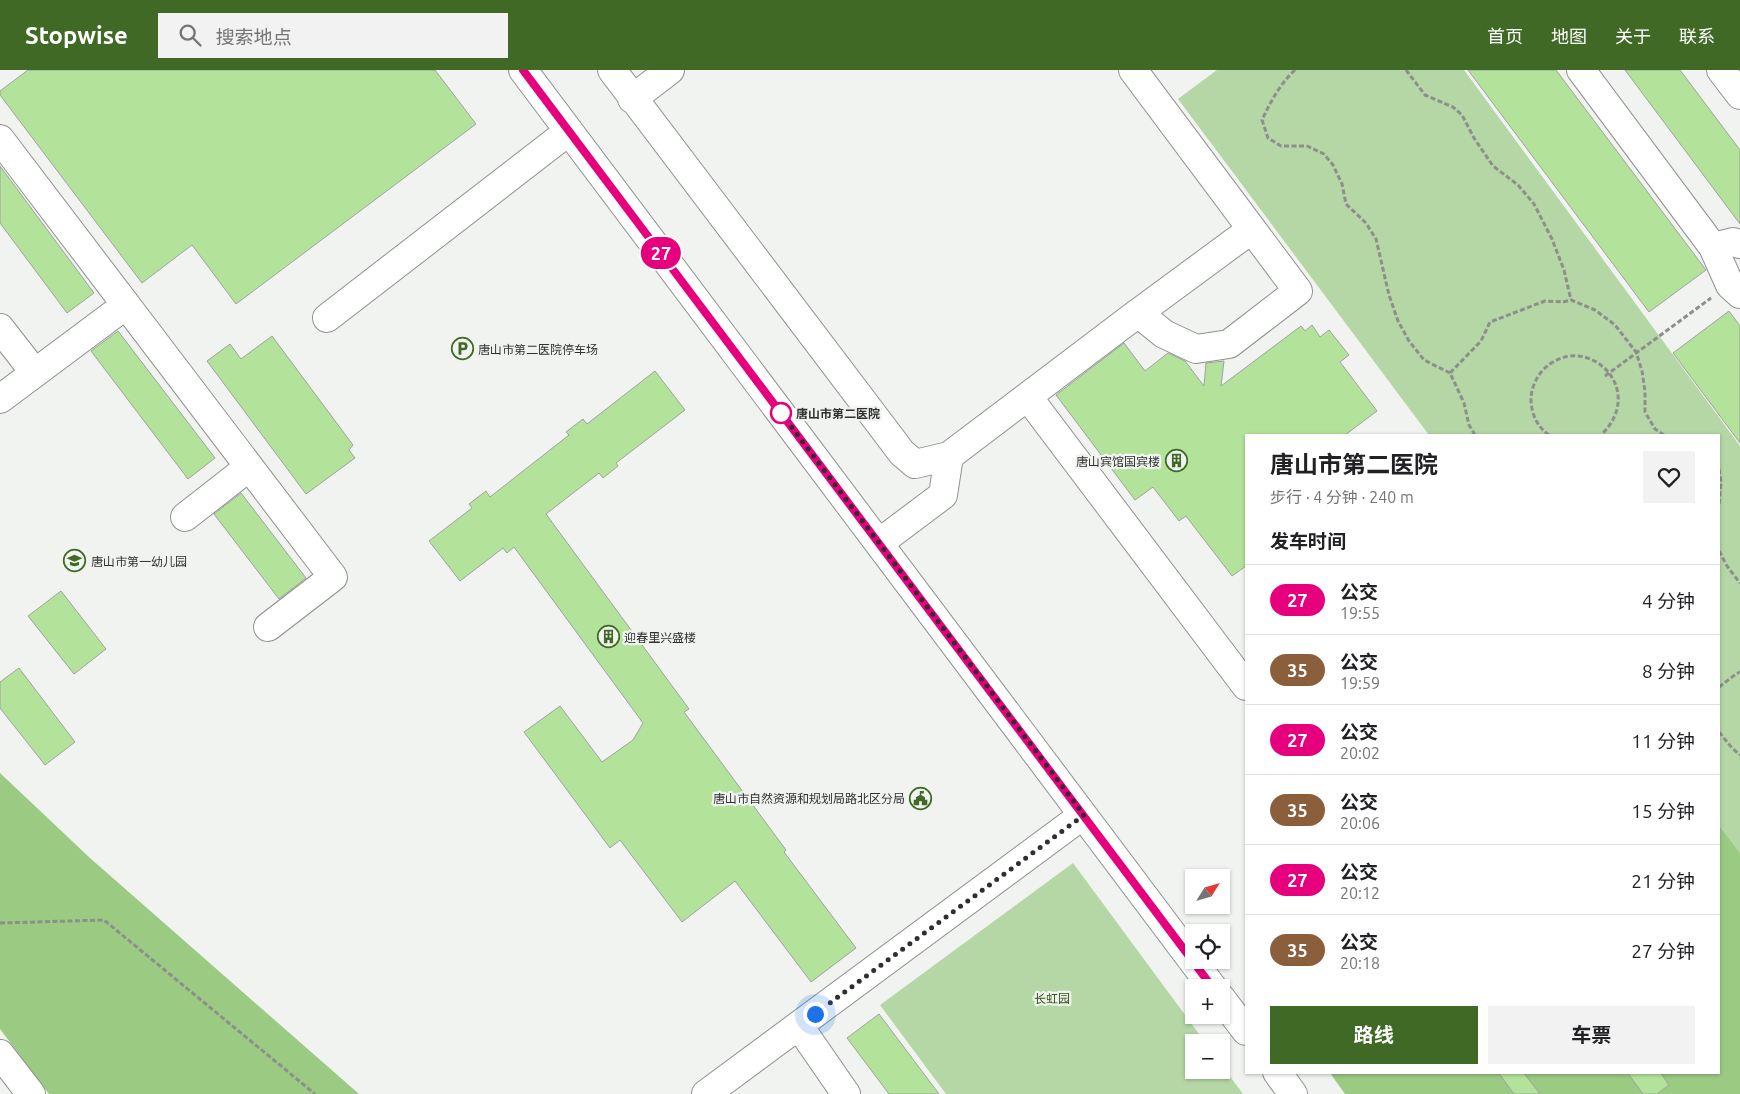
<!DOCTYPE html>
<html lang="zh">
<head>
<meta charset="utf-8">
<style>
  body { margin:0; font-family:Ubuntu,"Noto Sans SC",sans-serif; background:#f2f2f2; color:#202124; height:100vh; display:flex; flex-direction:column; font-size:19px; white-space:nowrap }
  * { box-sizing:border-box; margin:0 }
  p { font-size:16px; color:#757577 }
  .icon { flex:none; width:28px; height:28px; fill:none; stroke:currentColor; stroke-width:2; stroke-linecap:round; stroke-linejoin:round }
  .map { position:relative; flex:1; overflow:hidden }
  .drawer { position:absolute; left:1245px; top:364px; width:475px; height:640px; display:flex; flex-direction:column; background:#fff; border-radius:0px; box-shadow:0 1px 4px #0004 }
  .drawer>* { flex:none }
  .badge { padding:0 10px; border-radius:16px; font-size:18px; line-height:32px }
  .needle { width:32px; rotate:53deg }
  .buttons { position:absolute; left:1185px; top:799px; display:grid; gap:10px }
  .buttons a { display:grid; place-items:center; width:45px; height:45px; border-radius:0px; background:#fff; box-shadow:0 1px 4px #0004; font-size:25px }
  .you { position:absolute; width:25px; height:25px; margin:-12px; border:4px solid #fff; border-radius:50%; background:#1a73e8; box-shadow:0 0 0 8px #1a73e833 }
  .map>.badge { position:absolute; translate:-50% -50%; box-shadow:0 0 0 2px #fff }
  h2 { padding:0 25px; font-size:19px; line-height:45px }
  .round { display:grid; place-items:center; flex:none; width:52px; height:52px; border-radius:0px; background:#f2f2f2 }
  .headline { display:flex; align-items:center; justify-content:space-between; height:85px; padding:0 25px }
  h1 { font-size:24px; font-weight:700; line-height:38px }
  .cta { display:flex; gap:10px; margin-top:auto; padding:10px 25px }
  .cta a { flex:1; height:58px; border-radius:0px; background:#3f6925; color:#fff; font-size:20px; font-weight:700; line-height:58px; text-align:center }
  .cta a+a { background:#f2f2f2; color:#202124 }
  ul { padding:0; list-style:none }
  li { display:flex; align-items:center; gap:15px; height:70px; padding:0 25px; border-top:1px solid #e0e0e0 }
  li div { flex:1 }
  li b { display:block; font-size:19px }
  li em { font-style:normal }
  li .badge { min-width:55px; font-weight:700; text-align:center }
  header { display:flex; align-items:center; gap:30px; box-sizing:border-box; height:70px; padding:0 25px; background:#3f6925; color:#fff }
  header strong { font-size:24px }
  nav { display:flex; gap:28px; margin-inline-start:auto; font-size:18px }
  .search { width:350px; height:45px; background:#f2f2f2; display:flex; align-items:center; gap:12px; box-sizing:border-box; padding:0 18px; border-radius:0px; color:#757577; font-size:19px }
  .map>svg:first-child { display:block }
  .green { fill:#b5d6a5 }
  .forest { fill:#9bca83 }
  .building { fill:#b3e39b; stroke:#a0a19f }
  .lines { fill:none; stroke-linecap:round; stroke-linejoin:round }
  .minor-casing { stroke:#8f918e; stroke-width:30 }
  .path { stroke:#8d8f8c; stroke-width:3; stroke-dasharray:5 2.5; stroke-linecap:butt }
  .minor { stroke:#fff; stroke-width:28 }
  .line-casing { stroke:#fff; stroke-width:11 }
  .line { stroke:#e6007e; stroke-width:8 }
  .walk { stroke:#2f302e; stroke-width:5; stroke-dasharray:0 9 }
  .stop-dot { fill:#fff; stroke:#e6007e; stroke-width:2.5 }
  .labels { text-anchor:middle; dominant-baseline:central; stroke-width:4.5; stroke-linejoin:round; paint-order:stroke }
  .poi-label { font-size:12px; fill:#2f302e; stroke:#f1f3f0; text-anchor:start }
  .stop-label { font-size:12px; font-weight:bold; fill:#2f302e; stroke:#f1f3f0; text-anchor:start }
  .park-label { font-size:12px; fill:#2c560c; stroke:#f1f3f0 }
</style>
</head>
<body>
<header>
<strong>Stopwise</strong>
<div class="search"><svg class="icon" aria-label="search" viewBox="0 0 24 24"><circle cx="10" cy="10" r="6"/><path d="M15 15l6 6"/></svg>搜索地点</div>
<nav><a>首页</a><a>地图</a><a>关于</a><a>联系</a></nav>
</header>
<div class="map">
<svg width="1740" height="1024" viewBox="0 0 1740 1024">
  <rect width="100%" height="100%" fill="#f1f3f0"/>
  <path class="green" d="M1217,0H1464L1740,376V783L1719,755V365H1429L1178,29Z
    M1073,793L1205,972H1194V1000H1221V994L1243,1024H946L880,935Z"/>
  <path class="forest" d="M0,703L90,788L359,1024H49L0,959Z
    M1719,755L1740,783V1024H1345L1330,1003L1719,1002Z"/>
  <path class="building" d="M28,0H435L476,54L236,234L192,175L142,213L0,25V21Z
    M1468,0H1556L1706,200L1649,242Z
    M1625,0H1680L1740,80V154Z
    M0,96L94,223L67,243L0,153Z
    M1729,241L1740,256V373L1673,283Z
    M1312,255L1320,267L1329,260L1349,285L1340,292L1377,341L1345,365H1246V496L1232,506L1186,446L1179,451L1153,417L1135,430L1056,325L1124,273L1145,301L1168,283L1185,291L1204,316L1206,293L1224,291L1221,316L1301,256L1305,261Z
    M118,261L215,388L188,409L91,281Z
    M272,266L353,375L349,380L355,388L306,424L207,291L230,274L241,289Z
    M655,301L685,340L616,393L618,396L603,408L599,403L546,444L689,639L684,642L786,780L784,782L856,878L811,912L735,811L682,852L620,770L610,778L524,662L560,636L602,692L633,670L643,653L514,477L507,483L503,478L460,511L429,471L472,438L469,434L486,421L490,427L569,365L566,362L583,349L587,354Z
    M241,423L306,508L279,529L214,444Z
    M61,521L106,579L74,604L28,546Z
    M19,598L75,672L45,695L0,638V612Z
    M879,944L939,1024H889L847,968Z
    M1498,1002H1523L1540,1024H1514Z
    M1627,1002H1660L1669,1015L1657,1024H1643Z"/>
  <g class="lines">
    <defs>
      <path id="minor" d="M523,0L1213,918
        M612,0L902,383L915,394L949,386L1138,243
        M1133,0L1298,221L1229,274L1196,279L1164,264L1138,243L1252,159
        M1581,0L1713,177L1730,215L1740,224
        M1721,0L1740,25
        M632,29L670,0
        M0,69L333,507L268,557
        M1713,177L1733,172L1740,174
        M327,248L569,61
        M0,258L35,303
        M1028,327L1246,616
        M0,329L126,235
        M185,447L249,397
        M879,473L943,425L949,386
        M1221,928L1246,961
        M799,956L846,1024
        M0,984L31,1024
        M1277,1002L1293,1024
        M706,1024L1083,745"/>
    </defs>
    <use href="#minor" class="minor-casing"/>
    <path class="path" d="M1295,0C1280,14 1271,31 1262,50L1268,68L1281,76H1307L1324,84L1333,95L1342,114L1346,134L1366,153L1376,169L1389,225L1398,251L1409,271L1424,290L1450,303
      M1406,0L1425,25L1453,37L1462,45L1474,68L1493,96L1518,115L1534,134L1552,169L1564,200L1571,230
      M1605,306L1711,228
      M1475,365L1469,355L1464,333L1450,303L1481,271L1490,252L1545,231L1563,232L1571,230L1595,240L1615,255L1636,282L1642,301L1645,321V342L1655,359L1664,365
      M1549,365C1537,357 1531,343 1531,329C1531,319 1536,308 1542,301C1583,257 1650,318 1601,365
      M1719,399L1721,412L1719,434
      M1719,481L1727,496L1740,513
      M1719,617L1736,604L1740,602
      M1719,662L1732,678L1740,685
      M0,853L104,850L315,1024"/>
    <use href="#minor" class="minor"/>
  </g>
  <g class="lines">
    <defs>
      <path id="line" d="M523,0L1213,918"/>
    </defs>
    <use href="#line" class="line-casing"/>
    <use href="#line" class="line"/>
    <path class="walk" d="M781,343L1084,745L815,944"/>
  </g>
  <defs>
    <symbol id="parking-ring" viewBox="-11 -11 22 22"><circle r="9.5" fill="#f1f3f0" stroke="#3f6925" stroke-width="1.5"/><path d="M-3.5-5.5H1a3.5 3.5 0 0 1 0 7H-1V5.5H-3.5ZM-1-3.4V-.6H.8a1.4 1.4 0 0 0 0-2.8Z" fill="#3f6925"/></symbol>
    <symbol id="building-ring" viewBox="-11 -11 22 22"><circle r="9.5" fill="#f1f3f0" stroke="#3f6925" stroke-width="1.5"/><path d="M-4-6H4V6H1V3H-1V6H-4ZM-2.5-4.3h1.7v1.8h-1.7ZM.8-4.3h1.7v1.8H.8ZM-2.5-1h1.7V.8h-1.7ZM.8-1h1.7V.8H.8Z" fill="#3f6925"/></symbol>
    <symbol id="school-ring" viewBox="-11 -11 22 22"><circle r="9.5" fill="#f1f3f0" stroke="#3f6925" stroke-width="1.5"/><path d="M0-5L7-2L0 1L-7-2ZM-4 1L0 2.5L4 1V4Q0 6-4 4Z" fill="#3f6925"/></symbol>
    <symbol id="civic-ring" viewBox="-11 -11 22 22"><circle r="9.5" fill="#f1f3f0" stroke="#3f6925" stroke-width="1.5"/><path d="M-.6-6.5H3V-4.5H.6V-3L4-1V1h2V6H-6V1h2V-1L-.6-3ZM-1.2 2.5V6h2.4V2.5Z" fill="#3f6925"/></symbol>
  </defs>
  <g fill-rule="evenodd">
    <use href="#parking-ring" x="450" y="266" width="25" height="25"/>
    <use href="#building-ring" x="1164" y="378" width="25" height="25"/>
    <use href="#school-ring" x="62" y="478" width="25" height="25"/>
    <use href="#building-ring" x="596" y="554" width="25" height="25"/>
    <use href="#civic-ring" x="908" y="716" width="25" height="25"/>
  </g>
  <circle class="stop-dot" cx="781" cy="343" r="10"/>
  <g class="labels">
    <g class="poi-label">
      <text x="478" y="279">唐山市第二医院停车场</text>
      <text x="1160" y="391" text-anchor="end">唐山宾馆国宾楼</text>
      <text x="91" y="491">唐山市第一幼儿园</text>
      <text x="624" y="567">迎春里兴盛楼</text>
      <text x="905" y="728" text-anchor="end">唐山市自然资源和规划局路北区分局</text>
    </g>
    <g class="stop-label">
      <text x="796" y="343">唐山市第二医院</text>
    </g>
    <g class="park-label">
      <text x="1052" y="928">长虹园</text>
    </g>
  </g>
</svg>
<div class="buttons">
<a><svg class="needle" viewBox="-14 -14 28 28"><path d="M0-13l5 13h-10z" fill="#e53935"/><path d="M0 13l5-13h-10z" fill="#757577"/></svg></a>
<a><svg class="icon" aria-label="locate" viewBox="0 0 24 24"><circle cx="12" cy="12" r="6"/><path d="M12 2v4M12 18v4M2 12h4M18 12h4"/></svg></a>
<a>+</a>
<a>−</a>
</div>
<div class="you" style="left:815px;top:944px"></div>
<b class="badge" style="left:661px;top:183px;background:#e6007e;color:#fff">27</b>
<section class="drawer">
<div class="headline"><div><h1>唐山市第二医院</h1><p>步行 · 4 分钟 · 240 m</p></div><a class="round"><svg class="icon" aria-label="heart" viewBox="0 0 24 24"><path d="M12 20l-8-8c-3-5 5-10 8-4 3-6 11-1 8 4z"/></svg></a></div>
<h2>发车时间</h2>
<ul>
<li><span class="badge" style="background:#e6007e;color:#fff">27</span><div><b>公交</b><p>19:55</p></div><em>4 分钟</em></li>
<li><span class="badge" style="background:#8b5e3c;color:#fff">35</span><div><b>公交</b><p>19:59</p></div><em>8 分钟</em></li>
<li><span class="badge" style="background:#e6007e;color:#fff">27</span><div><b>公交</b><p>20:02</p></div><em>11 分钟</em></li>
<li><span class="badge" style="background:#8b5e3c;color:#fff">35</span><div><b>公交</b><p>20:06</p></div><em>15 分钟</em></li>
<li><span class="badge" style="background:#e6007e;color:#fff">27</span><div><b>公交</b><p>20:12</p></div><em>21 分钟</em></li>
<li><span class="badge" style="background:#8b5e3c;color:#fff">35</span><div><b>公交</b><p>20:18</p></div><em>27 分钟</em></li>
</ul>
<div class="cta"><a>路线</a><a>车票</a></div>
</section>
</div>
</body>
</html>
